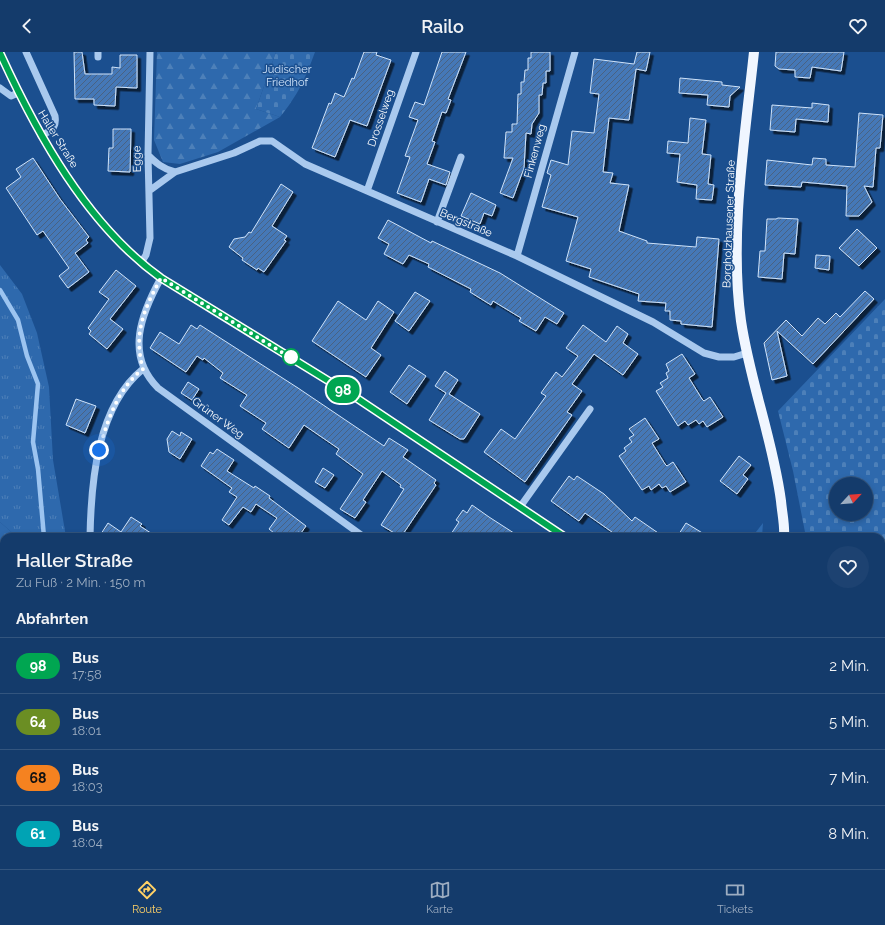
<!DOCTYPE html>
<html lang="de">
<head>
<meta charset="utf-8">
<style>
  body { margin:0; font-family:Raleway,sans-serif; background:#1d4271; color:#f1f3f6; height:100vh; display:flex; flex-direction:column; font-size:15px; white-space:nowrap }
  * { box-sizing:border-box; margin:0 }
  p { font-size:13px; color:#9dadc1 }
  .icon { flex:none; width:22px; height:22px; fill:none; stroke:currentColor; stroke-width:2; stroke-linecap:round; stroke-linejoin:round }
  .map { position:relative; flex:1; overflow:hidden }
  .details { position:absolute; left:0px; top:481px; width:885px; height:336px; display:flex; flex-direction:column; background:#143b6b; border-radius:12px 12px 0 0; box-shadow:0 2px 6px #0003,0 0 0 1px #33557e }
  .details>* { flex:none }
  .badge { padding:0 8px; border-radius:13px; font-size:14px; line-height:26px }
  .needle { width:26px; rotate:64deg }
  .fabs { position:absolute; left:829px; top:425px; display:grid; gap:8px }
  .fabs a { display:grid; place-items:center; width:44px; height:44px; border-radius:50%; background:#143b6b; box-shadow:0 2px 6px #0003,0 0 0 1px #33557e; font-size:20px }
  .you { position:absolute; width:20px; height:20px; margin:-10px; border:3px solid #fff; border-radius:50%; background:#1a73e8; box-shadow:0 0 0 6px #1a73e833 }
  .map>.badge { position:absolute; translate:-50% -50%; box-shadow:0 0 0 2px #fff }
  h2 { padding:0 16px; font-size:15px; line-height:36px }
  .round { display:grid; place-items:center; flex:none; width:42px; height:42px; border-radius:21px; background:#1d4271 }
  .headline { display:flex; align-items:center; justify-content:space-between; height:68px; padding:0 16px }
  h1 { font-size:19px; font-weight:600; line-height:30px }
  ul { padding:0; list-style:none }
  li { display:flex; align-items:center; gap:12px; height:56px; padding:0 16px; border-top:1px solid #33557e }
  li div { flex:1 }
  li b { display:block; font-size:15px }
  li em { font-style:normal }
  li .badge { min-width:44px; font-weight:700; text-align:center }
  header { display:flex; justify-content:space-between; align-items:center; height:52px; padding:0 16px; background:#143b6b; font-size:18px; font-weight:600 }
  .tab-bar { display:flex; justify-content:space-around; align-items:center; height:56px; border-top:1px solid #33557e; background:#143b6b; font-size:11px; color:#9dadc1 }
  .tab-bar a { display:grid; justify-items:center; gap:2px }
  .tab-bar .on { color:#ffd166 }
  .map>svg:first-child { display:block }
  .grass { fill:#2e69ad }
  .forest { fill:url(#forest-firs) }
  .cemetery { fill:url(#cemetery-stones); fill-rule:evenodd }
  .park { fill:url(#park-tufts) }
  .water { fill:url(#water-waves); stroke:#9cc4f0 }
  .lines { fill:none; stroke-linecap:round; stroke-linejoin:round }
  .stream { stroke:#9cc4f0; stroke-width:4.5 }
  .building { fill:url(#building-hatch); stroke:#cfe3fa; filter:url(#shadow) }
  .minor { stroke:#a9c9ee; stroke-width:7 }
  .major { stroke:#f0f6ff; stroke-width:10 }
  .line-casing { stroke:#fff; stroke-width:9 }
  .line { stroke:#00a651; stroke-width:6 }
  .walk { stroke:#fff; stroke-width:4; stroke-dasharray:0 7.2 }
  .stop-dot { fill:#fff; stroke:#00a651; stroke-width:2 }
  .labels { text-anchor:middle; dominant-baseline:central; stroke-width:3; stroke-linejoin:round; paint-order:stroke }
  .park-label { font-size:11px; fill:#cfe3fa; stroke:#1b4f8f }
  .street-label { font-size:11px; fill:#fff; stroke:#1b4f8f }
</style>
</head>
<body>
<header><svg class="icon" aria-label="back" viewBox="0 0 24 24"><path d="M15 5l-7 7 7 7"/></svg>Railo<svg class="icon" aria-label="heart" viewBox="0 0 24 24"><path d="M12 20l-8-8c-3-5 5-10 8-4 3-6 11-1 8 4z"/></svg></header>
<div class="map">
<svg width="885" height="817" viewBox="0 0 885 817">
  <defs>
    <pattern id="forest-firs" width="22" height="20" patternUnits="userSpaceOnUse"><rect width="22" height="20" fill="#2e69ad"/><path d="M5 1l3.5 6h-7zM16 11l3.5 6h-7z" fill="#4d80b9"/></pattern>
    <pattern id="cemetery-stones" width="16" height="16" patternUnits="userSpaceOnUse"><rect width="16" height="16" fill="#2e69ad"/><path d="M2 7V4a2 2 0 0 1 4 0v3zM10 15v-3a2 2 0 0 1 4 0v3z" fill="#4d80b9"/></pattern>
    <pattern id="park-tufts" width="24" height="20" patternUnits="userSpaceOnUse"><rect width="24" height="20" fill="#2e69ad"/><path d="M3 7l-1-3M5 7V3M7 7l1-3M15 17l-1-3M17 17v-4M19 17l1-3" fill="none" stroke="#4d80b9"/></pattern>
    <pattern id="water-waves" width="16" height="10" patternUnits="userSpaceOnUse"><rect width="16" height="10" fill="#3c6290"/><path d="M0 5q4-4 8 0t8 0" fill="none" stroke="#597aa1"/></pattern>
    <pattern id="building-hatch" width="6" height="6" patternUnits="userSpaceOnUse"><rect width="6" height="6" fill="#4478b7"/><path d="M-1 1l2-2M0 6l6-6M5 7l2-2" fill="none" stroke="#486282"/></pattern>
    <filter id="shadow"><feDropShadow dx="3.5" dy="3.5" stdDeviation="0" flood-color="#0009"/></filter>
  </defs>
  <rect width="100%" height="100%" fill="#1b4f8f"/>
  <path class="grass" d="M763,471L762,485H752Z"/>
  <path class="forest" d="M157,0H276L256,57L280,65L218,100L180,112L163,110L154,88Z
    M0,470L17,485H4V523L0,518Z"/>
  <path class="cemetery" d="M276,0H315C305,27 298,43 280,65L256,57Z
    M885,247V607L881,604V485H806L793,419L778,359ZM836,432H866V462H836Z"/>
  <path class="park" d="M0,213L22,242L37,281L49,335L53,408L66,485H17L0,470Z
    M0,518L4,523V708L0,712Z
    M59,813H248L254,817H62Z"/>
  <path class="water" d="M112,813H167L171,817H116Z"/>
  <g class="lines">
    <path class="stream" d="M0,238L18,268L27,304L38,332L33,390L38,417L44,485"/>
  </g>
  <path class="building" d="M74,0H82L85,22H112V15L120,16V3H137V36L116,35L115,54L94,53V47H75Z
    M364,0H377L376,3L391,8L367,74L350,68L335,105L312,96L329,51L331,52L335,41L344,45L352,26L354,27Z
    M442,0H466L448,47L451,48L446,61L442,60L432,89L435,90L427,112L450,120L446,133L429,127L421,150L397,141L410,105L405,104L418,68L409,65L415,50L424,53Z
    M531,0H550V19H546V31H543L542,43H539V61L532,72L531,82L526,81L524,116L513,146L500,141L513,106H504L506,80H512V72H517L518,42H521V30H524L525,18H528V6H531Z
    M637,0H650L646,19L636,17L629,68L609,66L603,120L613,121L610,131L629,133L619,179L647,189V191L696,195L697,185L719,187L712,275L681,272V269L670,268V259H665L666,251L638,249L639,242L589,225L591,217L566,209L578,165L542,155L551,123L547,121L551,108L568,113L572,79L594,81L599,42L590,41L594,7L634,12Z
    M776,0H844L841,19L812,15L810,26L795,25V18L779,17L775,14Z
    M680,26L722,30V33L740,35L730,44L729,55L707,53L708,43L679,41Z
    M812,51L829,53L828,70L796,67L795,80L770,78L772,53L812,56Z
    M859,61L883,63L880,96H876L873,135L864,134L872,150L859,164H846L847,134L802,130L801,135L765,133L767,108L812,113L813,106L826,107V113L855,115Z
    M690,66L706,68L702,102L711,103L708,132L714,133L712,148L696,147L697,133L677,130L680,102L667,101L668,89L688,91Z
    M113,77H131L130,120L108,119L109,96H113Z
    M33,106L60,147L89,185L86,188L88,191L75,201L89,220L68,236L59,224L69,216L43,179L37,183L6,136L21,125L16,117Z
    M281,132L293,140L272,174L287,184L284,188L286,189L264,220L258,216L257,218L242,208L243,206L229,195L234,187L245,185L249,180L251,181Z
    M471,141L496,153L492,164L484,161L480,172L461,164Z
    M778,166L798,167L795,202L784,201L782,227L758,225L760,199H765L767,167H776Z
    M388,168L431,191L432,189L500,221L564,261L557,272L545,265L536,279L519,269L521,266L493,249L491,253L470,240L471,237L428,215L429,212L409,203L403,212L384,202L389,192L378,186Z
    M857,177L877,196L859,214L839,196Z
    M816,203L830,204L829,218L815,216Z
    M116,218L136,234L110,267L123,277L107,297L89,282L91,279L88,276L109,247L99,240Z
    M865,239L874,247L813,312L777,279L787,324L772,328L764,291L786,268L802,284L818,266L825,272L836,261L840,265Z
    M415,240L430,249L409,279L395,269Z
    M338,249L366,268L378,249L394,260L371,296L381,303L366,325L312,289Z
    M191,273L197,277L200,273L298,336L384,394L389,386L408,398L403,405L436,428L434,431L436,433L401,485L381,473L404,437L400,435L401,433L382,419L363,448L366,450L355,466L340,457L363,422L336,402L339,397L304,373L289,396L262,377L266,371L240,354L247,343L220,326L223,321L204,306L203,308L197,304L186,320L150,296L160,280L179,292Z
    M583,273L606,290L617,274L628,282L623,291L638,302L623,323L594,302L572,332L582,339L567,360L572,363L525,430L484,400L501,377L515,387L546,344L541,341L556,320L562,325L578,304L566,296Z
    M682,302L695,322L689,326L702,347L704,349L710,345L723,365L707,375L703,369L699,372L696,368L688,373L685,369L678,374L656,339L663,335L660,331L668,326L666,321L669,319L666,312Z
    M409,313L426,324L407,352L390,340Z
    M445,319L458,328L449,342L480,362L464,387H460L429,368L446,341L435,334Z
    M188,330L199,337L192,348L181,341Z
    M76,347L96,354L85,381L66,373Z
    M645,366L659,387L652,391L665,412L667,414L673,410L686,430L670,440L666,434L662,436L659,432L651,438L649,434L642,438L619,404L626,399L624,396L632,390L629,386L634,383L629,377Z
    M172,379L180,384L181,380L192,387L180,407L169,400L167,387Z
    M217,397L234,408L227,419L254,436L255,434L270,444L269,446L306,474L301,481L298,480L294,485H279L269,477L277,466L256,452L251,460L243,455L229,473L222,468L237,445L229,440L232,436L201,414L210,400L213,402Z
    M739,404L751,413L743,423L748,427L737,442L720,429Z
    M323,416L334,423L325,436L315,430Z
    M569,424L574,428L577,424L604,442L632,469L635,465L664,485H619L585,461L579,469L551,449Z
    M472,453L489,465L520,485H481L474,480L471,485H449L459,470L456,468L463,458L467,461Z
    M131,465L142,472L140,474L157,485H99L108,471L121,480Z
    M686,471L709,485H677Z"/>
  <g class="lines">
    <path class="minor" d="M26,0L55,64C57,77 51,78 41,84
      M0,1C38,83 87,172 161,226L358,347L565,485
      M98,5V0
      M0,36L11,44L18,41
      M148,103C156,111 163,117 175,120
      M149,139L175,120L234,101L260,89H272L305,112L517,204L653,270L704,301L719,305H734L747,301
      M367,139L416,0
      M437,170L461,105
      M517,204L575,0
      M141,211L146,203L150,186L148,103L150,0
      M161,226C141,262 125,303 158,336L364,485
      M520,455L590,357
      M90,485C91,430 97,354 143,317
      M0,731L4,728
      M263,813L271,817
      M573,813L588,817
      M314,817L317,813
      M504,817L566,813
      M718,817L721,813"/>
    <path class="major" d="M754,0C745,85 729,184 741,269C750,330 773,388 781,449C782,461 785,473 784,485
      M881,685L885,687
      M605,817L608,813"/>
  </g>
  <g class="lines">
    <defs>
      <path id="line" d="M0,1C37,82 87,173 161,226L358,347L565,485"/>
    </defs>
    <use href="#line" class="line-casing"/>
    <use href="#line" class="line"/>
    <path class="walk" d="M99,398C108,368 117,337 143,317C133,281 144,257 161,226L296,309L291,305"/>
  </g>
  <circle class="stop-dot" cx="291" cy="305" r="8"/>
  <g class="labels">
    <g class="park-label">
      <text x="287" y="17">Jüdischer<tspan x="287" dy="13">Friedhof</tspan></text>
    </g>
    <g class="street-label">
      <text transform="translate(381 66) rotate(-71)">Drosselweg</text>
      <text transform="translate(58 87) rotate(58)">Haller Straße</text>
      <text transform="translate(535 99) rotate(-75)">Finkenweg</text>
      <text transform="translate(137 107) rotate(-91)">Egge</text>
      <text transform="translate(466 171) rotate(23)">Bergstraße</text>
      <text transform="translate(729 172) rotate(-88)">Borgholzhausener Straße</text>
      <text transform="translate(218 366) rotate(36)">Grüner Weg</text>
    </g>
  </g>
</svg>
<div class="fabs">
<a><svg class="needle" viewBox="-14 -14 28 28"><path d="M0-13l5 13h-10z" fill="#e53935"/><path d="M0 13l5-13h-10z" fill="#9dadc1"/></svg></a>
</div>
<div class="you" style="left:99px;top:398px"></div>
<b class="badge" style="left:343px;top:338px;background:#00a651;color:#fff">98</b>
<section class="details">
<div class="headline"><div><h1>Haller Straße</h1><p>Zu Fuß · 2 Min. · 150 m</p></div><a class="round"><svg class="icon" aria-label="heart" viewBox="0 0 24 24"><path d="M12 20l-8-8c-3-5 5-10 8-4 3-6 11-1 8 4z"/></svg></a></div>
<h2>Abfahrten</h2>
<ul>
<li><span class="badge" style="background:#00a651;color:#fff">98</span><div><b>Bus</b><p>17:58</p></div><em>2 Min.</em></li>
<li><span class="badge" style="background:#6b8e23;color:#fff">64</span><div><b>Bus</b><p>18:01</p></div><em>5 Min.</em></li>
<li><span class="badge" style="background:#f58220;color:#111">68</span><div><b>Bus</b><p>18:03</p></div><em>7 Min.</em></li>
<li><span class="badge" style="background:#00a3b4;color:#fff">61</span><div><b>Bus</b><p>18:04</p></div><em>8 Min.</em></li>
</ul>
</section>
</div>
<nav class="tab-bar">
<a class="on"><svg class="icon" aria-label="directions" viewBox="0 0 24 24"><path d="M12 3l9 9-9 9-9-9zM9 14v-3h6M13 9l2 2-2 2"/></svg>Route</a>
<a><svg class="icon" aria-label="map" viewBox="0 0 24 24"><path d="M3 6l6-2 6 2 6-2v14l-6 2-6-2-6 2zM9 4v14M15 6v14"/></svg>Karte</a>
<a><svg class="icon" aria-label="tickets" viewBox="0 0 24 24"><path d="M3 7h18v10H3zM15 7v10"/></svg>Tickets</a>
</nav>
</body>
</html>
